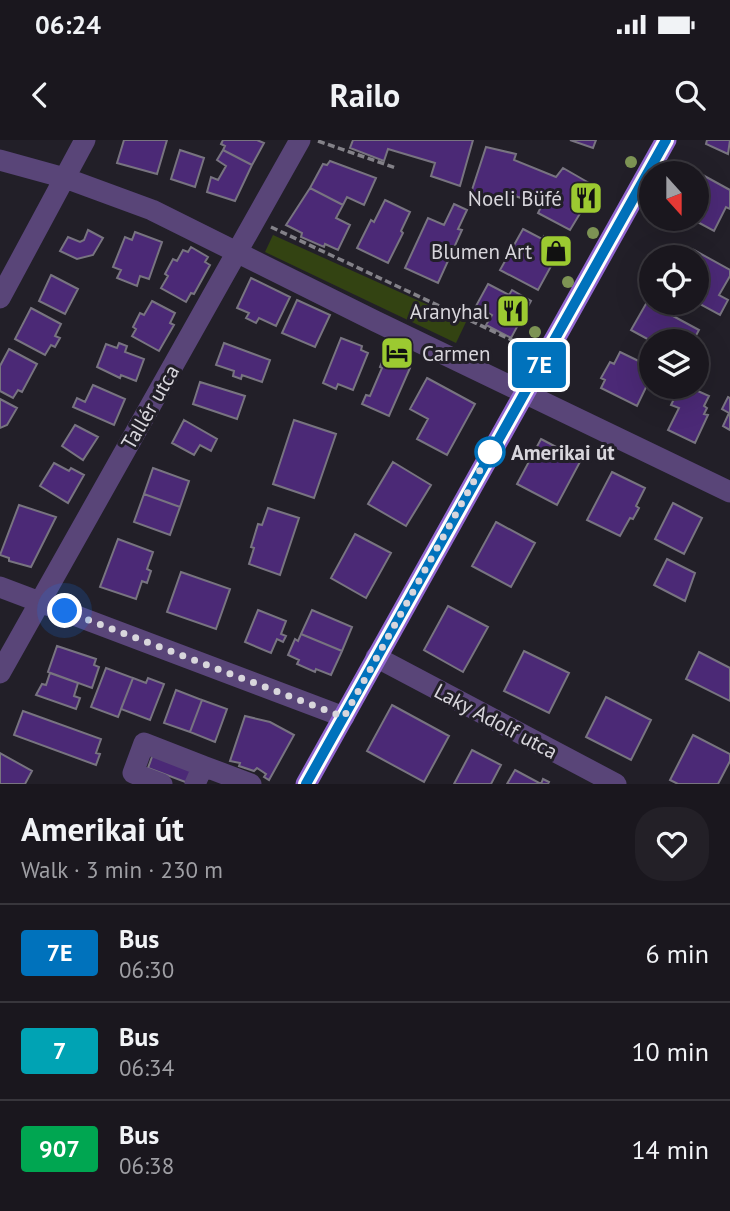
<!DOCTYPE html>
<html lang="en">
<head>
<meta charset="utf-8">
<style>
  body { margin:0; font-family:"PT Sans",sans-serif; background:#232027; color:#f1f3f6; height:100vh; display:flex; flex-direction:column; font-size:26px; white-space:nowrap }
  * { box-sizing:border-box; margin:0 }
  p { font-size:23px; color:#9f9fa4 }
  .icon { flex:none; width:38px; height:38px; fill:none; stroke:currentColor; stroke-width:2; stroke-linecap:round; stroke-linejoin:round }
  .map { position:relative; height:644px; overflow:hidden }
  .side { display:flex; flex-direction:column; background:#1a171e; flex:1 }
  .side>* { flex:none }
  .badge { padding:0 14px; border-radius:5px; font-size:24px; line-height:46px }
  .needle { width:46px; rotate:159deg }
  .tools { position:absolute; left:639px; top:21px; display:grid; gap:14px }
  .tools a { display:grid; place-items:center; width:70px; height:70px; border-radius:50%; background:#1a171e; box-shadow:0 7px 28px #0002,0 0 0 2px #38363c; font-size:35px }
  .you { position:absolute; width:35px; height:35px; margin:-18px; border:5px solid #fff; border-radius:50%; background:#1a73e8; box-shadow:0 0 0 10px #1a73e833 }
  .map>.badge { position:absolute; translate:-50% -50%; box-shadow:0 0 0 4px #fff }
  .round { display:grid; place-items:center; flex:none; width:74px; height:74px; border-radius:28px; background:#232027 }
  .head { display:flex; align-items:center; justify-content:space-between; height:119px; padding:0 21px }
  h1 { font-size:33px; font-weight:600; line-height:52px }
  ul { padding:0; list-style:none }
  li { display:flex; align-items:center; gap:21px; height:98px; padding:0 21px; border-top:2px solid #38363c }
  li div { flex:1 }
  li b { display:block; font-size:26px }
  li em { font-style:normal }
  li .badge { min-width:77px; font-weight:700; text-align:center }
  .status { display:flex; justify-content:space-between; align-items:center; height:49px; padding:0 35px; background:#1a171e; direction:ltr }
  .status svg { height:19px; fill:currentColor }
  header { display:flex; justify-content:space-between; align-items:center; height:91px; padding:0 21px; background:#1a171e; font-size:32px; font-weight:600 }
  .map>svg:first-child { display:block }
  .green { fill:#334312 }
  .building { fill:#4b2976; stroke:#787480; stroke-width:2 }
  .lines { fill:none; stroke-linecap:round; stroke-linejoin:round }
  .path { stroke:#838188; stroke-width:3.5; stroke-dasharray:7 3.5; stroke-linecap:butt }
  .minor { stroke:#594578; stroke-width:21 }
  .major { stroke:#9166d0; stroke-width:21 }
  .tree { fill:#7d9354 }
  .line-casing { stroke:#fff; stroke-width:16 }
  .line { stroke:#0072bc; stroke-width:10 }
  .walk { stroke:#d8d6dc; stroke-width:7; stroke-dasharray:0 12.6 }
  .stop-dot { fill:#fff; stroke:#0072bc; stroke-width:3.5 }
  .labels { text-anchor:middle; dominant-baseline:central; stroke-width:6; stroke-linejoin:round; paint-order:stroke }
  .poi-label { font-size:21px; fill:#d8d6dc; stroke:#221f28; text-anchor:end }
  .street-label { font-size:21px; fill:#d8d6dc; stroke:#221f28 }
  .stop-label { font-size:21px; font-weight:bold; fill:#d8d6dc; stroke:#221f28; text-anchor:start }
</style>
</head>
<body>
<div class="status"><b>06:24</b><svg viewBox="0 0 49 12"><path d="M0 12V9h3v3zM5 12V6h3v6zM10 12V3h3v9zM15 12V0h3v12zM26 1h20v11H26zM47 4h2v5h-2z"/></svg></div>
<header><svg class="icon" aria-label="back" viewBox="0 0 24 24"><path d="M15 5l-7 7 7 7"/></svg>Railo<svg class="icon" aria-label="search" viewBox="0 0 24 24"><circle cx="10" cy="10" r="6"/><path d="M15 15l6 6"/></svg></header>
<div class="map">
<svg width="730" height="644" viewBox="0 0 730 644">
  <rect width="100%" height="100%" fill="#221f28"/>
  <path class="green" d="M273,95L466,182L456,203L265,112Z"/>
  <path class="building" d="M124,0H167L157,34L117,23Z
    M223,0H257L264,3L252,25L223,10L225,6L221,4Z
    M353,0H473L460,46L431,36L435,23L388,9L384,21L350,8Z
    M570,0H596L593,8Z
    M707,0H730L728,14L706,4Z
    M486,7L516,14L514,20L556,37L563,28L596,47L570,90L538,73L542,65L506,53L501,66L470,56Z
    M180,10L204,18L195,47L171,39Z
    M223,10L252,25L235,61L207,52L211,37L218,40L226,26L217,20Z
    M330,21L376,38L364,65L347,57L343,65L310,48L323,24L327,25Z
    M699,33L730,50V69L726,67L714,91L692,79H696V37Z
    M310,48L343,65L336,78L350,85L338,110L325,104L324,107L301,97L302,93L286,85Z
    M385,60L410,72L401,91L403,93L388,123L357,108L371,80L374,82Z
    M454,64L467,70L458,89L462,90L438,143L405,128L428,78L444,85Z
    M523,89L542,99L544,96L562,106L538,150L500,130Z
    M88,90L103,98L93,115L77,119L60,111L68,97L80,102L84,100Z
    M135,92L162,102L149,139L140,136L137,146L117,138L121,130L113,127L125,97L132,100Z
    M675,106L692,115L694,110L730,130V136L719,155L728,160L720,175L696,162V117H669Z
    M191,107L208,117L205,122L210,125L194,154L191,153L186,162L161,148L168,136L165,134L173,119L177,121L183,110L188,112Z
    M51,135L78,149L65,174L39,161Z
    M251,138L290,157L276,186L259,178L256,183L246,178L249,173L237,168Z
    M488,144L509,155L512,150L531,161L511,198L486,185L492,175L476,166Z
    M297,160L330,175L315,207L282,193Z
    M152,161L175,173L170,183L174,185L159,211L132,196L136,189L133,187L140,173L144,175Z
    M647,162L699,190L693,201H651L631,190Z
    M31,168L61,184L55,196L60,198L55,207L51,205L45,215L15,199Z
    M341,198L362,206L361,210L368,213L353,250L338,244L336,249L323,243Z
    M119,203L127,206L125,212L144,219L136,241L121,235L120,238L97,227L106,204L117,208Z
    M224,203L270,220L262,242L242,235L241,239L233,236L234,231L216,225Z
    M9,209L37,224L22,252L18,250L13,258L0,251V226Z
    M620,212L651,227V237L637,266L601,248L605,240L601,238L610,222L614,224Z
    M384,217L410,228L389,276L362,264L366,255L370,256L382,228L380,227Z
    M427,238L475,264L447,315L417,299L428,279L410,269Z
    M200,242L245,256L237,279L193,264Z
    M93,245L125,259L114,285L73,267L77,258L85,262Z
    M680,247H689L709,256L704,266L707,268L704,274L708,275L695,303L668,290L679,268L671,265Z
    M728,257L730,258V290L723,286L729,273L722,269Z
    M0,259L17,268L7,285L0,288Z
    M184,280L217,299L211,311L200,305L194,315L172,303Z
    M294,280L336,294L314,358L273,344Z
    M75,285L98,297L83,320L62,306Z
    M541,299L581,320L557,365L517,344Z
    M393,322L431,345L406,386L368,364Z
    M54,323L69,331L71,328L84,335L68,363L40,346Z
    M153,328L189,341L180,367L144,354Z
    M612,332L645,348L636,366L639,368L633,379L630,378L620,396L587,380Z
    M144,354L180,367L170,395L134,382Z
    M673,363L702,378L684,414L655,399Z
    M19,365L56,377L31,427L9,421V418L0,415Z
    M268,368L299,378L280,435L249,424L254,408L251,407L258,384L262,385Z
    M496,382L535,403L511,447L472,426Z
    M355,394L391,413L366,458L331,438Z
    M118,399L153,412L147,429L151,431L147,443L142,441L136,459L100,447Z
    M667,419L695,433L685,461L654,445Z
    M181,432L230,449L216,489L167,472Z
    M448,466L488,487L463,532L424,510Z
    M258,470L286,481L281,494L286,496L283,502L277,499L271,513L245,502Z
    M312,470L352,487L342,511L301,494Z
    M301,494L342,511L331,535L316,529L315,532L297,524L299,520L288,515L295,499L298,501Z
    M57,506L96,519L94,525L99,527L92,548L48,532Z
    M524,511L569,533L549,573L504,551Z
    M699,512L730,528V561L686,539Z
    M106,528L133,538L118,577L91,567Z
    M50,533L78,543L74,556L80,558L76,569L36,555L42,544L46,545Z
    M133,538L146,543L148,538L164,544L150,580L121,569Z
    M176,550L202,560L190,592L164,583Z
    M606,557L651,580L631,620L586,597Z
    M202,560L227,569L215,602L190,592Z
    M392,565L449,596L424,642L367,611Z
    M23,571L101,599L96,613L100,614L96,625L14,595Z
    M245,576L270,582L294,595L269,640L264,637L266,634L257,628L254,631L239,626L240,623L230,621Z
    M693,595L730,614V621L718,644H678L670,640Z
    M472,610L501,625L491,644H454Z
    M0,613L32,631L25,644H0Z
    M153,614L193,629L188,643L148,628Z
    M515,630L541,644L543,639L549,642L548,644H507Z"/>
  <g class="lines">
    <path class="path" d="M318,1L396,28
      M271,87L516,202"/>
    <path class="minor" d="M0,20L65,38L152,70L375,181L730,352
      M0,158L85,0
      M0,447L344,577
      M376,517L616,644
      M0,533L300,0
      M203,626L251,644
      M162,644L133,633L144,603L203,626L195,644"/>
    <path class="major" d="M306,644L666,0"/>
  </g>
  <g class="tree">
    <circle cx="631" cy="22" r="6"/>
    <circle cx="593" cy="93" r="6"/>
    <circle cx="568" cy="142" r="6"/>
    <circle cx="535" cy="192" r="6"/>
  </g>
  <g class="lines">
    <defs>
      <path id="line" d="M306,644L666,0"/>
    </defs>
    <use href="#line" class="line-casing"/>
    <use href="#line" class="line"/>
    <path class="walk" d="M65,471L344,577L490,312"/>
  </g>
  <defs>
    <symbol id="restaurant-square" viewBox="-11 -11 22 22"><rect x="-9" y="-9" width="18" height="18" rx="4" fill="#9cca31" stroke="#221f28"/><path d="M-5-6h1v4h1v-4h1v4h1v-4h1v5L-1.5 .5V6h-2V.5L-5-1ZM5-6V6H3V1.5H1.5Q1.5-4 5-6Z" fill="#111"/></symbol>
    <symbol id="shop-square" viewBox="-11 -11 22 22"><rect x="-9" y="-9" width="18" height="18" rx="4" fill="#9cca31" stroke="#221f28"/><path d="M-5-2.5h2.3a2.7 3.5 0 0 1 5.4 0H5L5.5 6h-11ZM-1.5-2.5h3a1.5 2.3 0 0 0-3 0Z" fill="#111"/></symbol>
    <symbol id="hotel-square" viewBox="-11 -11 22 22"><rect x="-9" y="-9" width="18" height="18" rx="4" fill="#9cca31" stroke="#221f28"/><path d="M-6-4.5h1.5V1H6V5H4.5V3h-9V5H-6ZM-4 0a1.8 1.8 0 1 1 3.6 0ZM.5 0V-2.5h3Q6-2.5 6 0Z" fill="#111"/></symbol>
  </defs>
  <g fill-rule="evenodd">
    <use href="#restaurant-square" x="567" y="39" width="38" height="38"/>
    <use href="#shop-square" x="537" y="92" width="38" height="38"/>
    <use href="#restaurant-square" x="494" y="152" width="38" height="38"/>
    <use href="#hotel-square" x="378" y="194" width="38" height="38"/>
  </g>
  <circle class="stop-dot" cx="490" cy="312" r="14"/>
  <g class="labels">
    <g class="poi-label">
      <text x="562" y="58">Noeli Büfé</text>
      <text x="532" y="111">Blumen Art</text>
      <text x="489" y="171">Aranyhal</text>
      <text x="422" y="213" text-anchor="start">Carmen</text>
    </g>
    <g class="street-label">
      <text transform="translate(150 267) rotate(-60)">Tallér utca</text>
      <text transform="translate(496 581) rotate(28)">Laky Adolf utca</text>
    </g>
    <g class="stop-label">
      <text x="511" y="312">Amerikai út</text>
    </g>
  </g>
</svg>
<div class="tools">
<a><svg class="needle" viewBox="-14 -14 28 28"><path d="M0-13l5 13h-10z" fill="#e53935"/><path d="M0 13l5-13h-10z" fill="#9f9fa4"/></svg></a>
<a><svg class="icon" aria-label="locate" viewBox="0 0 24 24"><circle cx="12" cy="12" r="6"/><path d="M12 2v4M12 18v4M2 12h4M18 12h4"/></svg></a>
<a><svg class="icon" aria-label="layers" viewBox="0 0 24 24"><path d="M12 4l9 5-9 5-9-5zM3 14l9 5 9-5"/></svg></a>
</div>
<div class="you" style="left:65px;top:471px"></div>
<b class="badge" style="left:539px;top:225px;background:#0072bc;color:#fff">7E</b>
</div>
<section class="side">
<div class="head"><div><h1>Amerikai út</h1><p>Walk · 3 min · 230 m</p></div><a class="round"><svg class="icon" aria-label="heart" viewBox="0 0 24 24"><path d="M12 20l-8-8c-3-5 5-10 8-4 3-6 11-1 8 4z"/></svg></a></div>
<ul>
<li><span class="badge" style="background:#0072bc;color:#fff">7E</span><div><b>Bus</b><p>06:30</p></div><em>6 min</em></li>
<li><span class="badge" style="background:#00a3b4;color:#fff">7</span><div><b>Bus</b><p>06:34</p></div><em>10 min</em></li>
<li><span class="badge" style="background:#00a651;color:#fff">907</span><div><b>Bus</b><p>06:38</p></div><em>14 min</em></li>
</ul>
</section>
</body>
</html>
